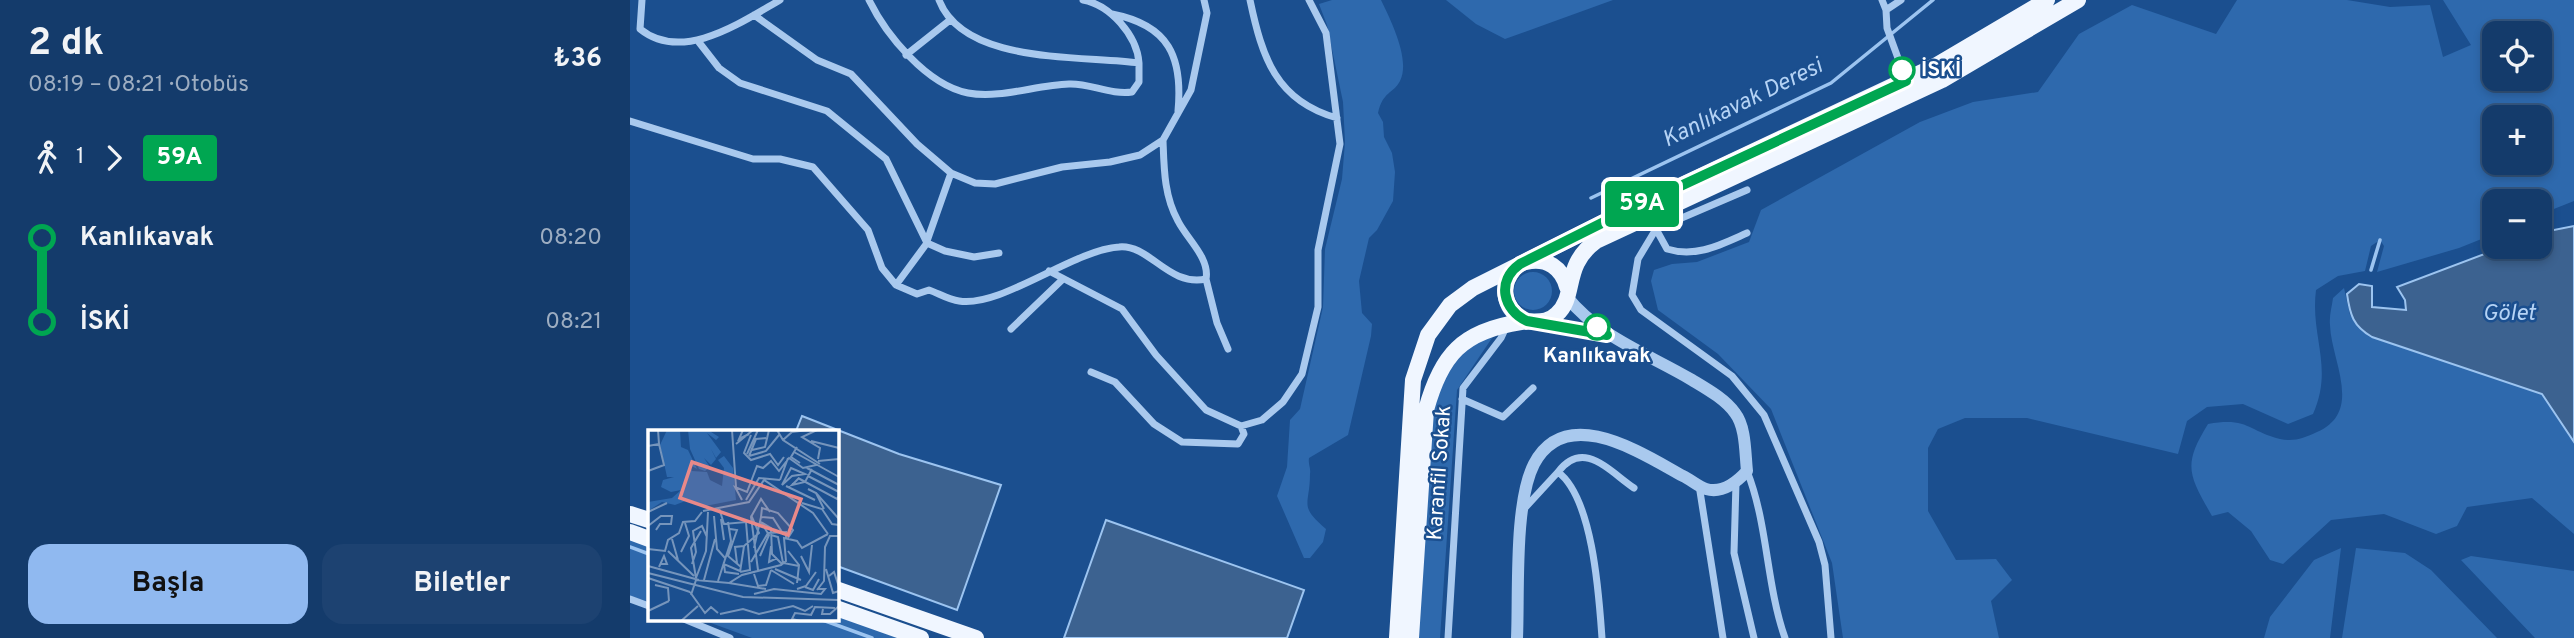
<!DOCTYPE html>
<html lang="tr">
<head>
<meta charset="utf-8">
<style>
  body { margin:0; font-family:Overpass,sans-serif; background:#1d4271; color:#f1f3f6; height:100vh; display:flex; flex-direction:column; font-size:26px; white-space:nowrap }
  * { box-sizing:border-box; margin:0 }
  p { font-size:23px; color:#9dadc1 }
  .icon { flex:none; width:38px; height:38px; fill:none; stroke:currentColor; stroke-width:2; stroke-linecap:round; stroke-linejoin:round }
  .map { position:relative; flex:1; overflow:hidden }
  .drawer { display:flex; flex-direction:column; background:#143b6b; width:630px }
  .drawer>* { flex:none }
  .badge { padding:0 14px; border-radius:5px; font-size:24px; line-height:46px }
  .tools { position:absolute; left:1852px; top:21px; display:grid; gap:14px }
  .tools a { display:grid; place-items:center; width:70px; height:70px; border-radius:14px; background:#143b6b; box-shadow:0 4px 10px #0003,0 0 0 2px #33557e; font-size:35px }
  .map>.badge { position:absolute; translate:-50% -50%; box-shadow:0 0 0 4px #fff }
  .legs { display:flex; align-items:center; gap:10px; height:77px; padding:0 28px; font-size:23px }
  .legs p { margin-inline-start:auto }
  .headline { display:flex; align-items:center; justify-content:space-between; height:119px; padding:0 28px }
  h1 { font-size:38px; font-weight:700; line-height:52px }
  .button { display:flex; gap:14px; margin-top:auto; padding:14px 28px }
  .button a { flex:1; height:80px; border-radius:21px; background:#90b9f0; color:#111; font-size:28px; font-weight:700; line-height:80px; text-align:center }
  .button a+a { background:#1d4271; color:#f1f3f6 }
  ul { padding:0 28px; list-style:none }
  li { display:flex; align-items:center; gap:24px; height:84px; font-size:26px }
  li i { display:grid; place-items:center; width:10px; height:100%; margin:0 9px; background:currentColor }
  li i::after { content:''; width:18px; height:18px; margin:-9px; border:5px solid; border-radius:50%; background:#143b6b }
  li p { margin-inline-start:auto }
  li:first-child i { background:linear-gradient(#0000 50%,currentColor 0) }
  li:last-child i { background:linear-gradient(currentColor 50%,#0000 0) }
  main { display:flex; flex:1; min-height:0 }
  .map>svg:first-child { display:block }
  .green { fill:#2e69ad; fill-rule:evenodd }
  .water { fill:#3c6290; stroke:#9cc4f0; stroke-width:2 }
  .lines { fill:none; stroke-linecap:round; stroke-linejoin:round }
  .stream { stroke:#9cc4f0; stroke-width:3.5 }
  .minor { stroke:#a9c9ee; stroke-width:7 }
  .tertiary { stroke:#a9c9ee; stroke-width:12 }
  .primary { stroke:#f0f6ff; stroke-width:16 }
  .line-1-casing { stroke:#fff; stroke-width:16 }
  .line-1 { stroke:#00a651; stroke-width:10 }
  .stop-1-dot { fill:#fff; stroke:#00a651; stroke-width:3.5 }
  .labels { text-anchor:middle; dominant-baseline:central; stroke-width:5; stroke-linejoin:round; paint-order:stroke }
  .stop-label { font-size:21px; font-weight:bold; fill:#fff; stroke:#1b4f8f; text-anchor:start }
  .street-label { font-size:21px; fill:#fff; stroke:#1b4f8f }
  .water-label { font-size:23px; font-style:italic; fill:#b5d3f5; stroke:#1b4f8f }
  .inset-road { fill:none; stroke:#7695bc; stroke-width:2 }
  .view { fill:#e88989; fill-opacity:0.15; stroke:#e88989; stroke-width:3.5 }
  .inset-edge { fill:none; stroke:#fff; stroke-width:3.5 }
</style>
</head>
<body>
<main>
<section class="drawer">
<div class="headline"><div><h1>2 dk</h1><p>08:19 – 08:21 · Otobüs</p></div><b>₺36</b></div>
<div class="legs"><svg class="icon" aria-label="walk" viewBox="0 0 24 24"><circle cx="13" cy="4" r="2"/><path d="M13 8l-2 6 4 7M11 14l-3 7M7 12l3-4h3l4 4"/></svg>1<svg class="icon" aria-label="forward" viewBox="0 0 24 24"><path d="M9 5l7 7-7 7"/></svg><b class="badge" style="background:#00a651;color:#fff">59A</b></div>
<ul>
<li><i style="color:#00a651"></i><b>Kanlıkavak</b><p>08:20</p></li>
<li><i style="color:#00a651"></i><b>İSKİ</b><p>08:21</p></li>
</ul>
<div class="button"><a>Başla</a><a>Biletler</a></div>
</section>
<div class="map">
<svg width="1944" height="638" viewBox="0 0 1944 638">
  <rect width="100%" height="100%" fill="#1b4f8f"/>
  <path class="green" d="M702,0H751C760,19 781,59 770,81C763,94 753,91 748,113L753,122L754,137L762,153L765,172L763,201L747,230L739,238L729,281L732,313L742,324L741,336L718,435L679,458C678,465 681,468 680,474C680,506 668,505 696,529L693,542L680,558H674L647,496L657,467L660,420L670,409L693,307L695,249L712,179L715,142L713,102L697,25L689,4Z
    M816,0H983L875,39L846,24Z
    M1607,0H1717L1760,7L1800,5L1813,57L1841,45L1813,0H1944V201L1909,215V201H1864V234L1829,248L1747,272L1754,246L1750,240L1741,246L1735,271L1708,276L1686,290C1680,337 1704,367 1683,414L1658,424L1613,404L1577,407L1557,421L1548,454L1397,418H1335L1308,429L1298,448V511L1326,560L1366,559L1382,580L1361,601L1369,638H1213L1202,563L1141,409L1088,354L1028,310L1021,281L1024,270L1042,264L1067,262L1119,242L1131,210L1290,122L1343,102L1408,92L1449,34L1502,5L1586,34ZM1864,33H1909V79H1864ZM1864,117H1909V163H1864Z
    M884 291a19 19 0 1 1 38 0a19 19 0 1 1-38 0Z
    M1714,288L1720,315L1742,337L1912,394L1944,442V534L1902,498L1837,507L1827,526L1806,534L1754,514L1701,520L1653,564L1640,560L1621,531L1598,512L1582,516C1559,475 1552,466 1578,424C1619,417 1617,431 1650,439C1664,442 1674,438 1687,432C1734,411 1701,361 1700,325C1699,316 1702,306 1703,298Z
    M864,335L827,390L810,638H786L801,408L819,365L843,344Z
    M0,538L19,544V602L0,596Z
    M1711,548L1700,638H1634L1640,617L1684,560Z
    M1726,548L1775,553L1801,570L1867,638H1712Z
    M1841,556L1944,571V638H1905L1831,560Z
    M207,612L279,638H122L70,619H206Z"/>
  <path class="water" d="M1944,226V442L1912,394L1742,337C1723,326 1720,315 1717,294L1729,284L1742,286V307L1776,310L1775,300L1767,287L1873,247H1909V233Z
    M172,416L269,454L371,485L327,610L207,566L206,432L166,431Z
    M476,520L674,590L657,638H434Z"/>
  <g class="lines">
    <path class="stream" d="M961,198L1201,83L1303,0
      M1741,270L1750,240
      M0,547L19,554
      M190,619L242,638"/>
    <path class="minor" d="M12,0L10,29C52,63 110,23 150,0
      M239,0C256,35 297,85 338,93C370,99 406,85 439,84C460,83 480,95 502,92L509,82V63
      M309,0C334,65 452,55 509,63C507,35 480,5 453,0
      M620,0C632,57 646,101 707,118
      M1252,0L1256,10L1257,28L1276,80
      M1256,10L1271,0
      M482,14C539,25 553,57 548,111
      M124,15L187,60L221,74L287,144L321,173L345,183L365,184L432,167L480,162L510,155L533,140L561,90L577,13L574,0
      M68,41L89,68L110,83L197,111L256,159L297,243L315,251L344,257L369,253
      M276,55L320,20
      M0,121L123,159H150L183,167L238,230L252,268L266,285L287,294L299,290C308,293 319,300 329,301C371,308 443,250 489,247C520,244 538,287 576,279C580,258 557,239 548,221C534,196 534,168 533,140
      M1117,190L1026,229L1008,259L1002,295L1011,310L1102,376L1134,415L1189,542L1195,565L1201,638
      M1026,229L1037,249C1066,258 1090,245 1117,233
      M297,241L321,173
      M419,271L492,309L526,355L576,410L611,426L632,420L653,402L672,374L688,307V250L710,144L696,33L679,0
      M576,279L587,323L598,349
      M266,285L297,243
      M381,329L433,279
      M461,372L485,382L524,424L552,442L608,444L614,434L611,426
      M832,399L873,417L903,388
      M1117,471C1138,524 1136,584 1155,638
      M928,472C953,439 978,470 1004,488
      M1106,483L1104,553L1124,638
      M1069,485L1093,638
      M893,510L928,472C963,498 969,596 972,638
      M0,599L19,606
      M54,619L100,638
      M818,638L833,388L871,338L877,325"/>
    <path class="tertiary" d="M908,323L973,334
      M887,638C889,593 884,503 904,464C936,403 1011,453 1053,476C1060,479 1069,487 1076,489C1093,494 1107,482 1117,471C1115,453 1116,427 1105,413C1095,399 1077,389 1062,380C1018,354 969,337 937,297"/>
    <path class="primary" d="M896,262C917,257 932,268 937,287
      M884,269C868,289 875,311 897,322
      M0,514L19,520
      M0,532L19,539
      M206,589L346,638
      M206,608L291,638
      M767,638L783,380L798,335L820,305L843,288L986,216L1307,65L1417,0
      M781,638L796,410C811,355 832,331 891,322C905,320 916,325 927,314C947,296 932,266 966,241L1312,80L1448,0"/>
  </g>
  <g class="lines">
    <defs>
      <path id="line-1" d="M967,327L977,335L897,321C873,310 866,281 890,264L986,216L1276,81L1272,70"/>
    </defs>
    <use href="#line-1" class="line-1-casing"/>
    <use href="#line-1" class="line-1"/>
  </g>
  <g class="stop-1-dot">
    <circle cx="1272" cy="70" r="12"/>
    <circle cx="967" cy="327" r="12"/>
  </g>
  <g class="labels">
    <g class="stop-label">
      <text x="1291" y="70">İSKİ</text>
      <text x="967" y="356" text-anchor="middle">Kanlıkavak</text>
    </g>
    <g class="street-label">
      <text transform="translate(810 473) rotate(-86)">Karanfil Sokak</text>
    </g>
    <g class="water-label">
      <text transform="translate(1113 104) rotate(-26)">Kanlıkavak Deresi</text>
      <text x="1879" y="314">Gölet</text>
    </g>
  </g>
  <g transform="translate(18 430)">
    <rect width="191" height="191" fill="#1b4f8f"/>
    <path d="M19,0H32L33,17L40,20L49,39L42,35L44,41L59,42L62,50L74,56L76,38L70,30L76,26L85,38L88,70L57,76L40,70L27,75L14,72L0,81V72L24,68L33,60L23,62L13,57L15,50L26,47H19L12,15ZM40,0H60L71,7L68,10L59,3L73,22L68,28L63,19L68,29L63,35L56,28L62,37L57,41L51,39L42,19Z" fill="#2e69ad"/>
    <path class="inset-road" d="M84,0L88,57M95,0L91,9L101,4M129,0L135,10L172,34M169,0L154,7L172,18L170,29M103,5L96,23L103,30L122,24L130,35L136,27M135,10L144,2L160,0M163,11L191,18M88,14L105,0M0,16L11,14L10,0M149,17L143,27L152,33M104,20L117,17L121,0M146,22L191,47M99,24L110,0M101,26L118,21L131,5M101,26L108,9L118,8M170,31L191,29M143,38L157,44L144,46L134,55ZM159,38L191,55M0,41L16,35L11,14M160,46L191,62M150,48L189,69L191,66M151,48L144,55L157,52L164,39M132,50L140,28M138,56L167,70M160,59L168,63L176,79M168,63L191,89M94,70L87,57L99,62L109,36L115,38L123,31L131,41L141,28L155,38L168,35M98,70L111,48L132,50M154,73L174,79L184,94L191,95M71,78L76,94L98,92L102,140L92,142M55,81L101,72L116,50L165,83L180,104M0,82L19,73M66,86L69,119L77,128M113,87L114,78L130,83L145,100L140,108M73,89L76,110M0,96L13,86H24L23,94H12L8,100M82,99L89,100L80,126L93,137M123,105L130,107L135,133L151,136M24,109L30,130M123,116L121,132L129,128M106,118L113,87L125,88L134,102M0,119L17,121L20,110L31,103L35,92L47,91L54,82M20,121L46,146M140,121L151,135L149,153M33,122L41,106L37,93M112,126L121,105L113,92L123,98L124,124L134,134M153,126L161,142L164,115M103,132L120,103L138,102V108M89,133L87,117L96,116M44,134L48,122L45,101L54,96L59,107M0,136L51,150M11,137L16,126L19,134H13M127,139L153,150M178,139L185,163L191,161M110,140L103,87L113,69L122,82M123,140L146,154M92,142L96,116L111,103L103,85M0,143L95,167L191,170M91,144L77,142L76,134L92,141M106,144L110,156L118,155L123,140M181,146L186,142L191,157M0,148L42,162M48,148L58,121L60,82M48,148L43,118L53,101M56,150L67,109M70,151L83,111L80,92M81,153L118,159M7,155L20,158L21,171M157,157L165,160L171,149M149,159L158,156L168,142M169,160L176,151L177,117L182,106H191M42,162L57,183L63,177L70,183M106,164L126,159L173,164L177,159H170M43,165L48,150L81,153L94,145L133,135L138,131L136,108L149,111L154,118L180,104M175,179L174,184H182L191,176M0,181L21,171M72,184L95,179L111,184L145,176L157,181L165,176M163,185L167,177L187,178M33,191L50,176M152,191L144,189L147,183L164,185"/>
    <path class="view" d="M44,32L153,69L140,105L32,68Z"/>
    <rect width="191" height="191" class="inset-edge"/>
  </g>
</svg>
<div class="tools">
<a><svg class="icon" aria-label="locate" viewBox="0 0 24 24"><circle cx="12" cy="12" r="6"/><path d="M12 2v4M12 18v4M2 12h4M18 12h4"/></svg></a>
<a>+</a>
<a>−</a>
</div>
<b class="badge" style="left:1012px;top:204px;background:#00a651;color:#fff">59A</b>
</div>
</main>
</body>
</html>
